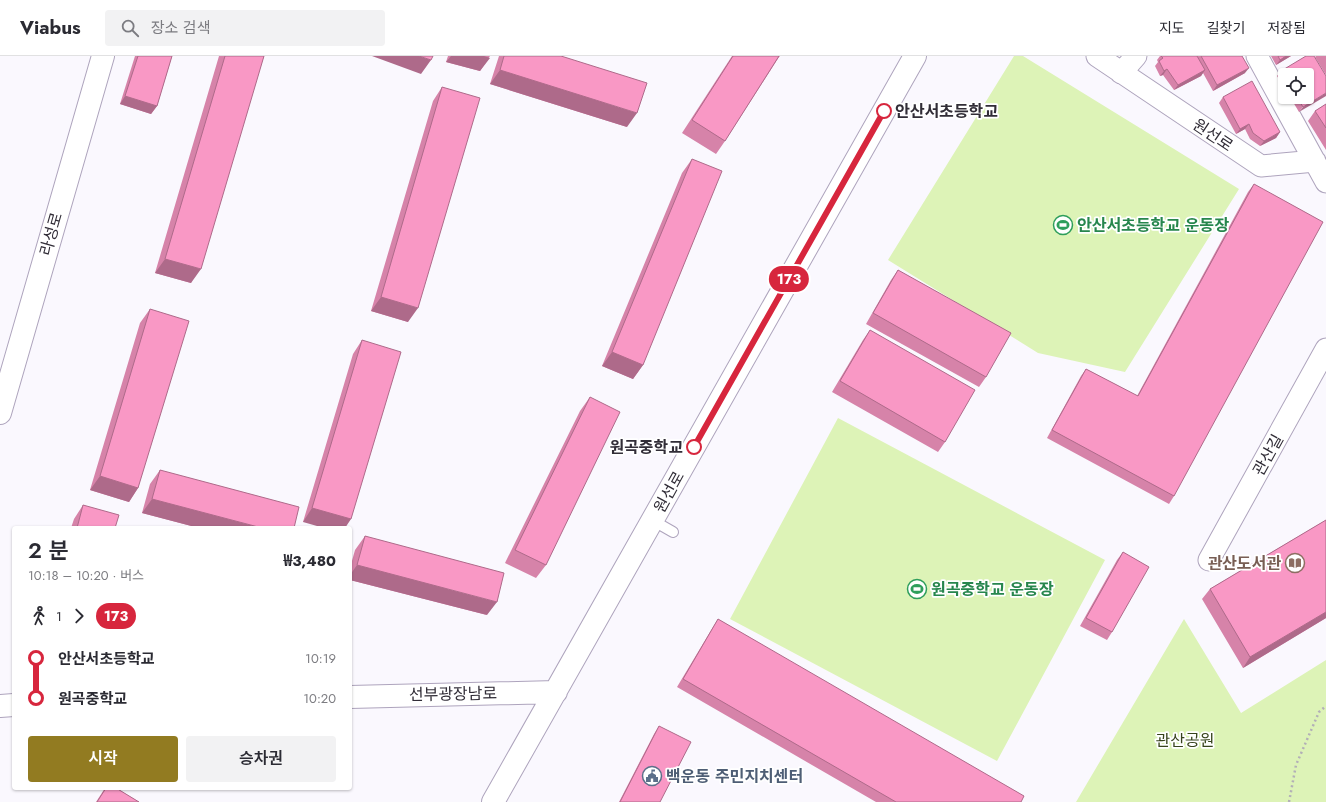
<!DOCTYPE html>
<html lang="ko">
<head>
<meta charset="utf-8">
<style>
  body { margin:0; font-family:Jost,"Noto Sans KR",sans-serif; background:#f2f2f3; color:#2b2b33; height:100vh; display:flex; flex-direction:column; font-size:15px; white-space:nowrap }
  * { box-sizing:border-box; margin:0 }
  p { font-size:13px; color:#7c7c81 }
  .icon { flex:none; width:22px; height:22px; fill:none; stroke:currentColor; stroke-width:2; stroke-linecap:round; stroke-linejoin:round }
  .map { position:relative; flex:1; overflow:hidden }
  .side { position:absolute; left:12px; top:470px; width:340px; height:264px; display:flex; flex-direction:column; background:#fff; border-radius:4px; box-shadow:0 1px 3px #0004 }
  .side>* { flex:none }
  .badge { padding:0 8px; border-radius:13px; font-size:14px; line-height:26px }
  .tools { position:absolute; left:1278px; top:12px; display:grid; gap:8px }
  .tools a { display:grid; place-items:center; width:36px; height:36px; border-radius:4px; background:#fff; box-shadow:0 1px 3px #0004; font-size:20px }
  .map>.badge { position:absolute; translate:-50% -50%; box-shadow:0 0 0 2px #fff }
  .legs { display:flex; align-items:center; gap:6px; height:44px; padding:0 16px; font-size:13px }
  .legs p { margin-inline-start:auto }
  .overview { display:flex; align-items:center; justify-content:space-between; height:68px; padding:0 16px }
  h1 { font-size:22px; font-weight:600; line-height:30px }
  .button { display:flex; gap:8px; margin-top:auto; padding:8px 16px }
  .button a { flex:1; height:46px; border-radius:4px; background:#927b21; color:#fff; font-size:16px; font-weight:600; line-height:46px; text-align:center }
  .button a+a { background:#f2f2f3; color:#2b2b33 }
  ul { padding:0 16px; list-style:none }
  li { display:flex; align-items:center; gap:14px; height:40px; font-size:15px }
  li i { display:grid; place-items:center; width:6px; height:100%; margin:0 5px; background:currentColor }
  li i::after { content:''; width:10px; height:10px; margin:-5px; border:3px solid; border-radius:50%; background:#fff }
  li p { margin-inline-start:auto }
  li:first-child i { background:linear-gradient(#0000 50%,currentColor 0) }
  li:last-child i { background:linear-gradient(currentColor 50%,#0000 0) }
  header { display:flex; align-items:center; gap:24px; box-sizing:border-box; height:56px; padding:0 20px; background:#fff; border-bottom:1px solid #e1e1e2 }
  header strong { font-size:19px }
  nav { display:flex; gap:22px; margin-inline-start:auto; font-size:14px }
  .search { width:280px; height:36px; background:#f2f2f3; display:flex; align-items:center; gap:10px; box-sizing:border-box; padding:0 14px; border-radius:4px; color:#7c7c81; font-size:15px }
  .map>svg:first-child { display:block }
  .green { fill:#ddf3b7 }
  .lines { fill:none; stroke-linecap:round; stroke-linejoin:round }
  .lane-casing { stroke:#aea4bd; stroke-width:12 }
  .street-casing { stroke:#aea4bd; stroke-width:23 }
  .secondary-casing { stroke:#aea4bd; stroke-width:24 }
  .path { stroke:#b2afb7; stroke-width:2.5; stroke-dasharray:2 3; stroke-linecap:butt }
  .lane { stroke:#fff; stroke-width:10 }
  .street { stroke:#fff; stroke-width:21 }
  .secondary { stroke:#fff; stroke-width:22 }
  .wall { fill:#d683a9 }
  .shaded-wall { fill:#ae6a8a }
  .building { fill:#f998c5; stroke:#ae6a8a }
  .line-1-casing { stroke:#fff; stroke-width:9 }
  .line-1 { stroke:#d7263d; stroke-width:6 }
  .stop-1-dot { fill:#fff; stroke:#d7263d; stroke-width:2 }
  .labels { text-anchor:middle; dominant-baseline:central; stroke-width:3.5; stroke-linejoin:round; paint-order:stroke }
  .stop-label { font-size:16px; font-weight:bold; fill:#312d37; stroke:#fff; text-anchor:start }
  .street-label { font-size:16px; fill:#312d37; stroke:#fff }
  .leisure-label { font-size:16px; font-weight:bold; fill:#27864d; stroke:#fff; text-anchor:start }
  .education-label { font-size:16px; font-weight:bold; fill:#785e54; stroke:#fff; text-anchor:end }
  .park-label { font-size:16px; fill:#37431c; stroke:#fff }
  .service-label { font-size:16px; font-weight:bold; fill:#4e5e75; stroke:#fff; text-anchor:start }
</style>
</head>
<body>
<header>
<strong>Viabus</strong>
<div class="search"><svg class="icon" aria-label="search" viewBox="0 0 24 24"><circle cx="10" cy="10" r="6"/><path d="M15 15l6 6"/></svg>장소 검색</div>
<nav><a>지도</a><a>길찾기</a><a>저장됨</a></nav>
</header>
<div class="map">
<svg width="1326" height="746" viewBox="0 0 1326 746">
  <rect width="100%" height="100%" fill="#faf8fe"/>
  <path class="green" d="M1014,0H1023L1239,133L1125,316L1038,297L888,204Z
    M838,362L1105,504L997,705L730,563Z
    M1184,563L1241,657L1326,604V746H1076Z"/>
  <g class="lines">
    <defs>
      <path id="lane" d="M652,464L673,476"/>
      <path id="street" d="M1097,0L1261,110L1315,105
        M1257,0L1326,126
        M1121,17L1136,0
        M1209,504L1326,293"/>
      <path id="secondary" d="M0,357L103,0
        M350,641L556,636
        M0,650L14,649
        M493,746L915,0"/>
    </defs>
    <use href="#lane" class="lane-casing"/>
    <use href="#street" class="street-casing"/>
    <use href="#secondary" class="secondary-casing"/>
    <path class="path" d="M1289,746L1296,709L1319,656L1326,650"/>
    <use href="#lane" class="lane"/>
    <use href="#street" class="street"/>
    <use href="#secondary" class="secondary"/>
  </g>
  <path class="wall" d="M135,0H172L157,50L151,58L120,48Z
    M219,0H264L191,227L155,217Z
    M448,0H490L480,15L446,6Z
    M499,0H561L627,71L490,28Z
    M732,0H780L779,1L725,85L716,98L682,77Z
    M1160,0H1242L1245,17L1213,35L1203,17L1201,20L1174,34L1163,19L1160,20L1155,10L1158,6L1157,4Z
    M1271,0H1291L1276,9Z
    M1316,0H1326V19L1315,1Z
    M1281,15L1326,20L1299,56L1290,41H1307L1285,19V33L1277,20Z
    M442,31L408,266L371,255L433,45Z
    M1223,41L1280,76L1276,82L1260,90L1250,83L1245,73L1236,78L1219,47Z
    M1326,48V94L1308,65L1315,55Z
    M692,103L643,309L633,323L602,310L682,117Z
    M1254,128L1174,440L1169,448L1047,382L1081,320L1086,313L1137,340L1248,136Z
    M898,214L986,321L979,331L866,268L891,224Z
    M150,253L138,432L129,446L90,434L140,267Z
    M870,274L945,386L938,396L832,336L863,284Z
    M362,284L351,463L303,466L353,298Z
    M590,341L546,509L536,522L505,507L580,355Z
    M160,414L294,472H199L142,457L150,428Z
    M83,449L115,472H71L74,463Z
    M1326,464V562L1243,612L1202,543L1210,533Z
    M365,480L487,559L350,524V512L355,494Z
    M1123,496L1112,576L1107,584L1080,570L1117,504Z
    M718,563L1021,746H876L677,631L713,571Z
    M659,670L660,746H619L654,678Z
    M105,732H116L139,746H96Z"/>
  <path class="shaded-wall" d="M372,0H419L431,4L421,18Z
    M451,0H484L490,2L480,15L446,6Z
    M1286,0H1291L1276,9L1280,4Z
    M1249,12L1245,17L1213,35L1217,29Z
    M1167,13L1163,19L1160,20L1164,15Z
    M500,14L637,57L627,71L490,28Z
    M1205,14L1201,20L1174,34L1178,29Z
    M1326,37V40L1299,56L1303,51Z
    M125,40L157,50L151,58L120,48Z
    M1249,68L1245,73L1236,78L1240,73Z
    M1280,76L1276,82L1260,90L1264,85Z
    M165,203L201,213L191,227L155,217Z
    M381,241L418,252L408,266L371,255Z
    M612,296L643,309L633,323L602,310Z
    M100,420L138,432L129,446L90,434Z
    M152,443L262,472H199L142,457Z
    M312,452L351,463L345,472H324L303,466Z
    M357,509L497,546L487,559L350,524V519Z
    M1326,556V562L1243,612L1250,601Z"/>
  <path class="building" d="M138,0H172L157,50L125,40Z
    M225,0H264L201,213L165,203Z
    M419,0H433L431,4Z
    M504,0H561L647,27L637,57L500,14Z
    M733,0H779L725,85L692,64Z
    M1161,0H1197L1205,14L1178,29L1167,13L1164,15L1159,5L1163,2Z
    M1201,0H1242L1249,12L1217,29Z
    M1278,0H1286L1280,4Z
    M1306,0H1314L1326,20V37L1303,51L1297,41H1307V19H1285V21L1281,15Z
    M1252,25L1280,76L1264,85L1253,77L1249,68L1240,73L1223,41Z
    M442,31L480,42L418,252L381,241Z
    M1326,48V72L1315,55Z
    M692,103L722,115L643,309L612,296Z
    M1254,128L1323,166L1174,440L1052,374L1086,313L1138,340Z
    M898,214L1011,277L986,321L873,257Z
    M150,253L189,265L138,432L100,420Z
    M870,274L975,334L945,386L840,325Z
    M362,284L401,296L351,463L312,452Z
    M590,341L620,356L546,509L515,494Z
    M160,414L299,451L294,472H262L152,443Z
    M83,449L119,459L115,472H77Z
    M1326,464V556L1250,601L1210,533Z
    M365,480L504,517L497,546L357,509Z
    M1123,496L1149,511L1112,576L1086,562Z
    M718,563L1024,740L1021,746H896L683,623Z
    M659,670L691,686L660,746H620Z
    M106,732H116L139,746H97Z"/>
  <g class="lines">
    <defs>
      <path id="line-1" d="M694,391L884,55"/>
    </defs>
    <use href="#line-1" class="line-1-casing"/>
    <use href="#line-1" class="line-1"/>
  </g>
  <defs>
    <symbol id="stadium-ring" viewBox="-11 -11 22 22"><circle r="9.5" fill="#fff" stroke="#2e9e5b" stroke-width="1.5"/><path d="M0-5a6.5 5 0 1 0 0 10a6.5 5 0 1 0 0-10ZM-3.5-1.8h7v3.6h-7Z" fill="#2e9e5b"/></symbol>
    <symbol id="library-ring" viewBox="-11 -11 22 22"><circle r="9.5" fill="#fff" stroke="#8d6e63" stroke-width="1.5"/><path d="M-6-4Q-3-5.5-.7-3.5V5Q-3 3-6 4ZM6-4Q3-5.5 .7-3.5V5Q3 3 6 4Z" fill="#8d6e63"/></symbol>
    <symbol id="civic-ring" viewBox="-11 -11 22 22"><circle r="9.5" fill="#fff" stroke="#5c6f8a" stroke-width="1.5"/><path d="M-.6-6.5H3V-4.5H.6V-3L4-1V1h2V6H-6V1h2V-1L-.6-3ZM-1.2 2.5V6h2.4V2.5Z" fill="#5c6f8a"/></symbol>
  </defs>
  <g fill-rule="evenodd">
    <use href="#stadium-ring" x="1052" y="158" width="22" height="22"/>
    <use href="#library-ring" x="1284" y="496" width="22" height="22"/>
    <use href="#stadium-ring" x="906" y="522" width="22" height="22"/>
    <use href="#civic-ring" x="641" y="709" width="22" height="22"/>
  </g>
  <g class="stop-1-dot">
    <circle cx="884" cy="55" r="7"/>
    <circle cx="694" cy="391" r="7"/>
  </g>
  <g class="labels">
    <g class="stop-label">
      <text x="895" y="55">안산서초등학교</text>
      <text x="683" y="391" text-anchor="end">원곡중학교</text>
    </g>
    <g class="street-label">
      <text transform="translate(1213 79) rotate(34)">원선로</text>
      <text transform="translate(51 178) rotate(-74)">라성로</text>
      <text transform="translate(1268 399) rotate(-61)">관산길</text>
      <text transform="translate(669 436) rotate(-61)">원선로</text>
      <text transform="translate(453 638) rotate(-1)">선부광장남로</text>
    </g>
    <g class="leisure-label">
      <text x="1077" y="169">안산서초등학교 운동장</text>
      <text x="931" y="533">원곡중학교 운동장</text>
    </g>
    <g class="education-label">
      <text x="1281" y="507">관산도서관</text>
    </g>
    <g class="park-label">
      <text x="1185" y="684">관산공원</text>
    </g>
    <g class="service-label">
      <text x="666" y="720">백운동 주민지치센터</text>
    </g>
  </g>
</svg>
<div class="tools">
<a><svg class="icon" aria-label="locate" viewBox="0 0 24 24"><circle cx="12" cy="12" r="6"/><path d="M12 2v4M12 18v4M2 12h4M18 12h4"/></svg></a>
</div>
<b class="badge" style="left:789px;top:223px;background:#d7263d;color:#fff">173</b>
<section class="side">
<div class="overview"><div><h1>2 분</h1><p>10:18 – 10:20 · 버스</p></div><b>₩3,480</b></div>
<div class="legs"><svg class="icon" aria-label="walk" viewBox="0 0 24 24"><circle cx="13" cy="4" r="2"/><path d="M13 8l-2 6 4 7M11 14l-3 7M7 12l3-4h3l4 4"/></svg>1<svg class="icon" aria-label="forward" viewBox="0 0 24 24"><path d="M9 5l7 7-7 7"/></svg><b class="badge" style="background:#d7263d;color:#fff">173</b></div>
<ul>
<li><i style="color:#d7263d"></i><b>안산서초등학교</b><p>10:19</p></li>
<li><i style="color:#d7263d"></i><b>원곡중학교</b><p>10:20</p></li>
</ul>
<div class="button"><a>시작</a><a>승차권</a></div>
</section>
</div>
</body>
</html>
